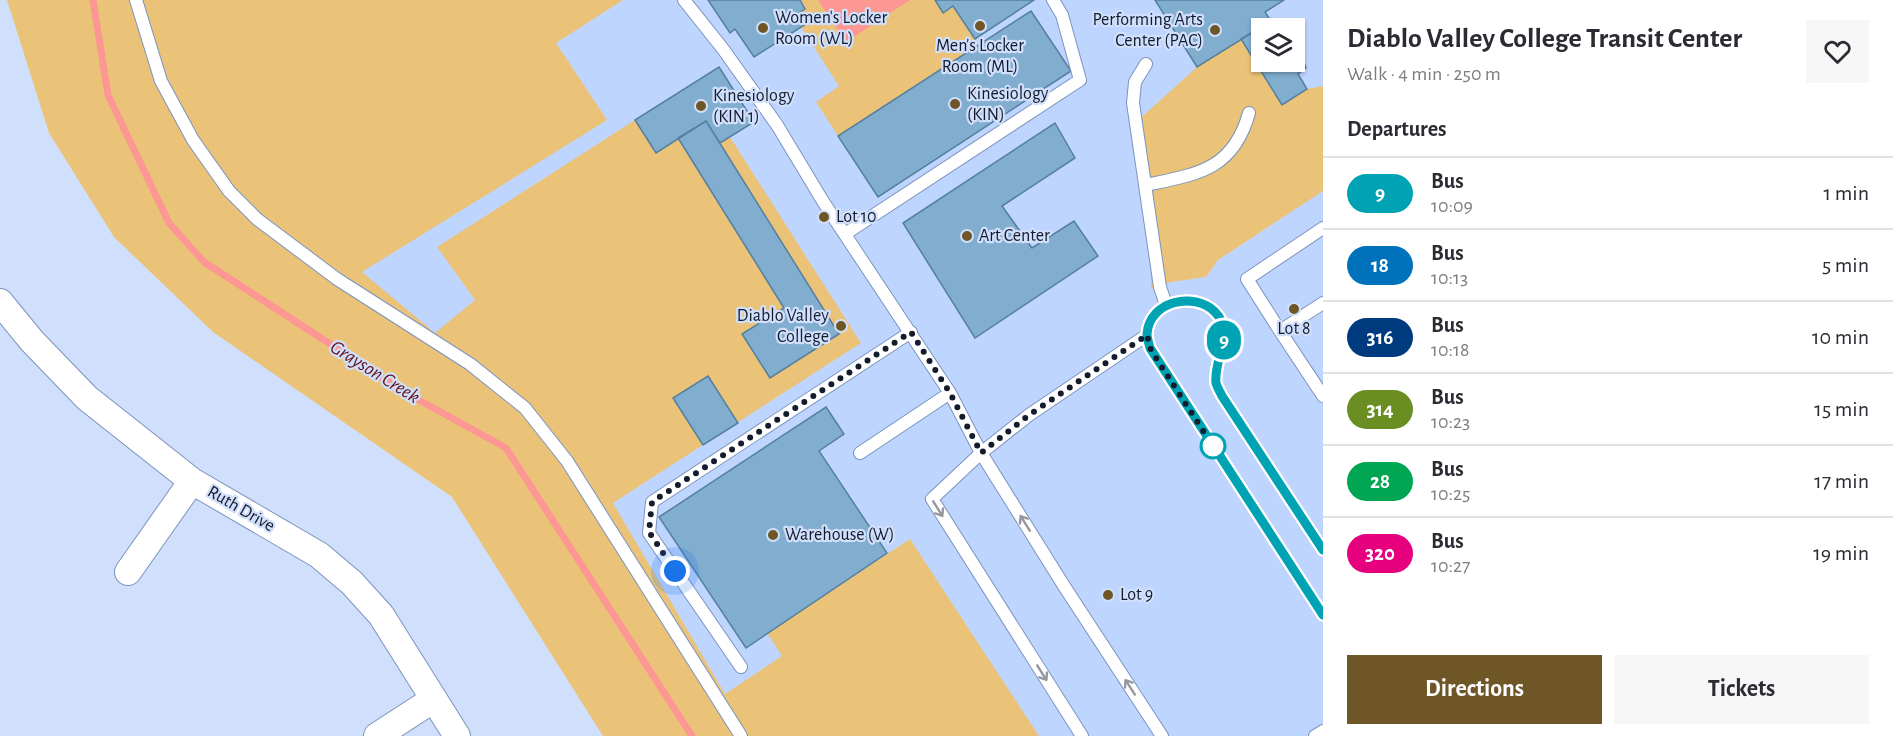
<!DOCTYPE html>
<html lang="en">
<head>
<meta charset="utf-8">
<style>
  body { margin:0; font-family:"Alegreya Sans",sans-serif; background:#f7f7f7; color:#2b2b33; height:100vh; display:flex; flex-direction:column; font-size:22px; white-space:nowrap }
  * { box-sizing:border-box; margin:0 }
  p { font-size:20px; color:#7c7c81 }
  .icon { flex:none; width:33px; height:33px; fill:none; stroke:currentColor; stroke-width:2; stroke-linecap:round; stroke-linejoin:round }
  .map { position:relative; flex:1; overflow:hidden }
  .panel { display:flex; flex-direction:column; background:#fff; width:570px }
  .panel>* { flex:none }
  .badge { padding:0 12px; border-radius:20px; font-size:21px; line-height:39px }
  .buttons { position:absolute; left:1251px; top:18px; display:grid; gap:12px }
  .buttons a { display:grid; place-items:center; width:54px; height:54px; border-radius:0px; background:#fff; box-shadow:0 2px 4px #0004; font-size:30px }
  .you { position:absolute; width:30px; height:30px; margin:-15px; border:4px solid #fff; border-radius:50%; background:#1a73e8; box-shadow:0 0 0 9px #1a73e833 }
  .map>.badge { position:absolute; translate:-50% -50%; box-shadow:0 0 0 3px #fff }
  h2 { padding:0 24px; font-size:22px; line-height:54px }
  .round { display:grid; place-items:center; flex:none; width:63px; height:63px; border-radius:0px; background:#f7f7f7 }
  .summary { display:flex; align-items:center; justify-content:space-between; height:102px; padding:0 24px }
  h1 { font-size:28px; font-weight:600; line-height:45px }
  .button { display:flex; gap:12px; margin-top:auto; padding:12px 24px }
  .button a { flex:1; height:69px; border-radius:0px; background:#6e5627; color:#fff; font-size:24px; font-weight:600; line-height:69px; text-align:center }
  .button a+a { background:#f7f7f7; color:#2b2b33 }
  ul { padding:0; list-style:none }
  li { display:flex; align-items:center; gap:18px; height:72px; padding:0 24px; border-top:2px solid #e1e1e2 }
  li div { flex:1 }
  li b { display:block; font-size:22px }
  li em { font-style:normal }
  li .badge { min-width:66px; font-weight:700; text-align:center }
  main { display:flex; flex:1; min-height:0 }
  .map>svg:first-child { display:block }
  .built { fill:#bed5ff; fill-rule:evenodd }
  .green { fill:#eac379 }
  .water { fill:#fd9794 }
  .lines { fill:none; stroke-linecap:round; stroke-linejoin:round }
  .stream { stroke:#fd9794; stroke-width:7 }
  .building { fill:#81adcf; stroke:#547f9f; stroke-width:1.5 }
  .lane-casing { stroke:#7c93bd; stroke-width:14 }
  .street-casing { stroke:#7c93bd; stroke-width:28 }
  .lane { stroke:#fff; stroke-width:12 }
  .street { stroke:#fff; stroke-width:26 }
  .oneway { stroke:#9598a0 }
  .line-casing { stroke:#fff; stroke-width:14 }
  .line { stroke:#00a3b4; stroke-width:9 }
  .walk { stroke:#131b2c; stroke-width:6; stroke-dasharray:0 10.8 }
  .poi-dot { fill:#6e5627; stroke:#d0dffb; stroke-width:2 }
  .stop-dot { fill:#fff; stroke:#00a3b4; stroke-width:3 }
  .labels { text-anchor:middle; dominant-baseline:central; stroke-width:4.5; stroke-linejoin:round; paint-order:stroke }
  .poi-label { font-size:18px; fill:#131b2c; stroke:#d0dffb; text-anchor:start }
  .street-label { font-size:18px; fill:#131b2c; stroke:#d0dffb }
  .water-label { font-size:20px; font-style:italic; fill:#64161b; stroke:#d0dffb }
</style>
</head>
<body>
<main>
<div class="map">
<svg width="1323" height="736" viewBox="0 0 1323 736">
  <rect width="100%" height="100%" fill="#d0dffb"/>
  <path class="built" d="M107,0H1323V736H718L221,245ZM1262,28H1294V62H1262Z"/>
  <path class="green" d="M7,0H623L556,43L607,120L362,272L435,333L475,300L437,247L635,120L706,121L720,143L730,137L861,343L613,503L725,694L782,656L767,633L910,539L1039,736H603L452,497L213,332L114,237L49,133Z
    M800,0H935L943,12L953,6L975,39L977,47L838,136L816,102L839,86L801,27L799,13L805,9Z
    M1241,39L1282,105L1307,89L1323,86V191L1218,260L1206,277L1171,282L1151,289V236L1135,123L1197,67Z"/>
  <path class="water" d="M818,0H910L846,42Z"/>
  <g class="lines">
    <path class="stream" d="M93,0L108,95L169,223L204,262L401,390L506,448L692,736"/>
  </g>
  <path class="building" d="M708,0H800L805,9L799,13L806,24L754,57L735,29L730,33Z
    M935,0H1034L975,39L953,6L943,13Z
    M1155,0H1284L1265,12L1271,21L1197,67Z
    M1031,11L1071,71L878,197L838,136Z
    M1271,21L1275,28H1262V62H1294V60L1297,64L1303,60L1306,68L1298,74L1307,89L1282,105L1241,39Z
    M719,67L754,122L720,143L706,121L656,153L635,120Z
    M706,121L839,334L770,378L742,334L784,308L678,138Z
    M1055,123L1075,158L1002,206L1032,248L1074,221L1098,256L975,338L903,223Z
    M708,376L738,423L703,445L673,398Z
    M826,407L844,434L819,451L887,553L746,648L659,517Z"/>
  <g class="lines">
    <defs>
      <path id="lane" d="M136,0L161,81L193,140L229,191L257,219L337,279L470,364L525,408L567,461L741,736
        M684,0L723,49L777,125L824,203L950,393L981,453L1064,586L1162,736
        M1146,64L1135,82L1133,103L1160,287L1166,305
        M1146,185C1198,174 1233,170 1249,113
        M1323,228L1247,279L1280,331L1323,303
        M845,234L1080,80L1062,15L1053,0
        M1280,331L1323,396
        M860,453L950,393
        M1323,550L1222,396C1220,392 1217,387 1216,383C1213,359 1236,333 1215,312C1194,291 1149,301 1147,334C1147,338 1149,344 1150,348L1323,615
        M741,667L649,533L652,502L911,332
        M1082,736L932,499L981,453L1029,415L1147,335
        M1315,736L1323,731"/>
      <path id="street" d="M0,302L32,341L87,398L192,481L319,555L352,583L381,615L457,736
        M128,572L192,481
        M377,736L434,699"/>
    </defs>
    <use href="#lane" class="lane-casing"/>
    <use href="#street" class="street-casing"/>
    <use href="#lane" class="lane"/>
    <use href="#street" class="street"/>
  </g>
  <defs><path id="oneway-shaft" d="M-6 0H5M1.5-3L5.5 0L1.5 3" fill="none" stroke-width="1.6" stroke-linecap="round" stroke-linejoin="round" transform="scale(1.5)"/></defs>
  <g class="oneway">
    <use href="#oneway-shaft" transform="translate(938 509) rotate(58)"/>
    <use href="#oneway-shaft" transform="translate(1025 523) rotate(-122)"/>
    <use href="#oneway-shaft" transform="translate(1042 673) rotate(58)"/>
    <use href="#oneway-shaft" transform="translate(1130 687) rotate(-123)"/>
  </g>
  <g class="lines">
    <defs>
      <path id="line" d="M1323,550L1222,396C1220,392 1217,387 1216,383C1213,359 1236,333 1215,312C1194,291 1149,301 1147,334C1147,338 1149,344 1150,348L1323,615"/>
    </defs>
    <use href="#line" class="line-casing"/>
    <use href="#line" class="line"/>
    <path class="walk" d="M675,571L649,532L652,502L911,332L950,393L981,453L1029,415L1147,335L1150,348L1156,358L1213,446"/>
  </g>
  <g class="poi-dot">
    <circle cx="980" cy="26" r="6"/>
    <circle cx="763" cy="28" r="6"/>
    <circle cx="1215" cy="30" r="6"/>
    <circle cx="955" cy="104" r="6"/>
    <circle cx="701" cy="106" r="6"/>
    <circle cx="824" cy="217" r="6"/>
    <circle cx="967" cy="236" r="6"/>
    <circle cx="1294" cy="309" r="6"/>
    <circle cx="841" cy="326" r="6"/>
    <circle cx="773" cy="535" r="6"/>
    <circle cx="1108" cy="595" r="6"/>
  </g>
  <circle class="stop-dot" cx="1213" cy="446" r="12"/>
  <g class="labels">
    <g class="poi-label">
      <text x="775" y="18">Women's Locker<tspan x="775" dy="21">Room (WL)</tspan></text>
      <text x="1203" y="20" text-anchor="end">Performing Arts<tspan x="1203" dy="21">Center (PAC)</tspan></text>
      <text x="980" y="46" text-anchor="middle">Men's Locker<tspan x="980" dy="21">Room (ML)</tspan></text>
      <text x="967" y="94">Kinesiology<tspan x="967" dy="21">(KIN)</tspan></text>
      <text x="713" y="96">Kinesiology<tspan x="713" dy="21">(KIN 1)</tspan></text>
      <text x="836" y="217">Lot 10</text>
      <text x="979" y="236">Art Center</text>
      <text x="829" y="316" text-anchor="end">Diablo Valley<tspan x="829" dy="21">College</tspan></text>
      <text x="1294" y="329" text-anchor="middle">Lot 8</text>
      <text x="785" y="535">Warehouse (W)</text>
      <text x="1120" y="595">Lot 9</text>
    </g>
    <g class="street-label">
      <text transform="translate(241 509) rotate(30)">Ruth Drive</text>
    </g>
    <g class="water-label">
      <text transform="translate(375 372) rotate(32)">Grayson Creek</text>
    </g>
  </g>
</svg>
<div class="buttons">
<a><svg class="icon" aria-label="layers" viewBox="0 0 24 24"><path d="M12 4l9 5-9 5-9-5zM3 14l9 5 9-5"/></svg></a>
</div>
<div class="you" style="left:675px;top:571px"></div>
<b class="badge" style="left:1224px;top:340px;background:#00a3b4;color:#fff">9</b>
</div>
<section class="panel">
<div class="summary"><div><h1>Diablo Valley College Transit Center</h1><p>Walk · 4 min · 250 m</p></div><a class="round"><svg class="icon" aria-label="heart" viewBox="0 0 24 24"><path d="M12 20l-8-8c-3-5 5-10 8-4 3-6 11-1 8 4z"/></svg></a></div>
<h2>Departures</h2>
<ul>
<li><span class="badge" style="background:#00a3b4;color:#fff">9</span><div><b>Bus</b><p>10:09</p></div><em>1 min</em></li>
<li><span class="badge" style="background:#0072bc;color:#fff">18</span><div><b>Bus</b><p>10:13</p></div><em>5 min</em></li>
<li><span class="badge" style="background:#003b80;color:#fff">316</span><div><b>Bus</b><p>10:18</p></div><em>10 min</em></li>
<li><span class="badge" style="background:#6b8e23;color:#fff">314</span><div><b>Bus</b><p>10:23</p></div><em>15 min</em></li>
<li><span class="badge" style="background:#00a651;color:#fff">28</span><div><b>Bus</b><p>10:25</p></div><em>17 min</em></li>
<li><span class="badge" style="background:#e6007e;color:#fff">320</span><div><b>Bus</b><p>10:27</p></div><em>19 min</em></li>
</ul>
<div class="button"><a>Directions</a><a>Tickets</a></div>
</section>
</main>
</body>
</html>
